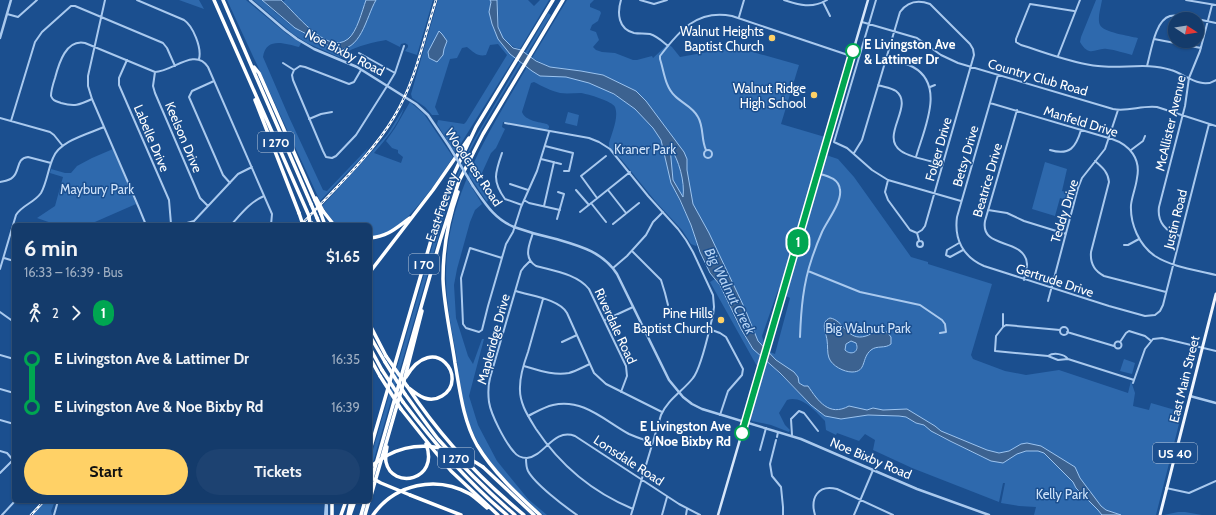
<!DOCTYPE html>
<html lang="en">
<head>
<meta charset="utf-8">
<style>
  body { margin:0; font-family:Cabin,sans-serif; background:#1d4271; color:#f1f3f6; height:100vh; display:flex; flex-direction:column; font-size:15px; white-space:nowrap }
  * { box-sizing:border-box; margin:0 }
  p { font-size:13px; color:#9dadc1 }
  .icon { flex:none; width:22px; height:22px; fill:none; stroke:currentColor; stroke-width:2; stroke-linecap:round; stroke-linejoin:round }
  .map { position:relative; flex:1; overflow:hidden }
  .panel { position:absolute; left:12px; top:223px; width:360px; height:280px; display:flex; flex-direction:column; background:#143b6b; border-radius:6px; box-shadow:0 1px 3px #0004,0 0 0 1px #33557e }
  .panel>* { flex:none }
  .badge { padding:0 8px; border-radius:13px; font-size:14px; line-height:26px }
  .needle { width:26px; rotate:102deg }
  .tools { position:absolute; left:1168px; top:12px; display:grid; gap:8px }
  .tools a { display:grid; place-items:center; width:36px; height:36px; border-radius:50%; background:#143b6b; box-shadow:0 1px 3px #0004,0 0 0 1px #33557e; font-size:20px }
  .map>.badge { position:absolute; translate:-50% -50%; box-shadow:0 0 0 2px #fff }
  .legs { display:flex; align-items:center; gap:6px; height:44px; padding:0 12px; font-size:13px }
  .legs p { margin-inline-start:auto }
  .overview { display:flex; align-items:center; justify-content:space-between; height:68px; padding:0 12px }
  h1 { font-size:22px; font-weight:800; line-height:30px }
  .button { display:flex; gap:8px; margin-top:auto; padding:8px 12px }
  .button a { flex:1; height:46px; border-radius:24px; background:#ffd166; color:#111; font-size:16px; font-weight:800; line-height:46px; text-align:center }
  .button a+a { background:#1d4271; color:#f1f3f6 }
  ul { padding:0 12px; list-style:none }
  li { display:flex; align-items:center; gap:14px; height:48px; font-size:15px }
  li i { display:grid; place-items:center; width:6px; height:100%; margin:0 5px; background:currentColor }
  li i::after { content:''; width:10px; height:10px; margin:-5px; border:3px solid; border-radius:50%; background:#143b6b }
  li p { margin-inline-start:auto }
  li:first-child i { background:linear-gradient(#0000 50%,currentColor 0) }
  li:last-child i { background:linear-gradient(currentColor 50%,#0000 0) }
  .map>svg:first-child { display:block }
  .green { fill:#2e69ad }
  .water { fill:#3c6290; stroke:#9cc4f0; fill-rule:evenodd }
  .lines { fill:none; stroke-linecap:round; stroke-linejoin:round }
  .minor { stroke:#a9c9ee; stroke-width:2 }
  .tertiary { stroke:#a9c9ee; stroke-width:2.5 }
  .secondary { stroke:#d6e6fa; stroke-width:2.5 }
  .primary { stroke:#f0f6ff; stroke-width:3 }
  .motorway { stroke:#fff; stroke-width:3.5 }
  .rail-casing { stroke:#fff; stroke-width:2.5 }
  .rail { stroke:#1b4f8f; stroke-width:1; stroke-dasharray:3; stroke-linecap:butt }
  .tertiary-bridge { stroke:#a9c9ee; stroke-width:2.5 }
  .motorway-bridge { stroke:#fff; stroke-width:3.5 }
  .line-1-casing { stroke:#fff; stroke-width:9 }
  .line-1 { stroke:#00a651; stroke-width:6 }
  .poi-dot { fill:#ffd166; stroke:#1b4f8f; stroke-width:1.5 }
  .stop-1-dot { fill:#fff; stroke:#00a651; stroke-width:2 }
  .labels { text-anchor:middle; dominant-baseline:central; stroke-width:3; stroke-linejoin:round; paint-order:stroke }
  .shield { fill:#1b4f8f; stroke:#bbcadd; stroke-width:1 }
  .shield-label { font-size:12px; font-weight:bold; fill:#fff }
  .poi-label { font-size:13px; fill:#fff; stroke:#1b4f8f; text-anchor:end }
  .stop-label { font-size:13px; font-weight:bold; fill:#fff; stroke:#1b4f8f; text-anchor:start }
  .street-label { font-size:13px; fill:#fff; stroke:#1b4f8f }
  .park-label { font-size:13px; fill:#cfe3fa; stroke:#1b4f8f }
  .water-label { font-size:14px; font-style:italic; fill:#b5d3f5; stroke:#1b4f8f }
</style>
</head>
<body>
<div class="map">
<svg width="1216" height="515" viewBox="0 0 1216 515">
  <rect width="100%" height="100%" fill="#1b4f8f"/>
  <path class="green" d="M179,0H199L204,9Z
    M227,0H246L287,34L301,43L299,47C286,44 266,36 263,57L289,117L323,190L327,191L368,148L364,155L320,201Z
    M253,0H262C270,8 279,16 288,23C299,32 327,47 341,50L376,0H433L417,55L405,51L408,47V45L405,43L401,44L400,47L386,40C374,42 346,48 341,58L307,43L293,34Z
    M285,0H366C362,11 357,32 348,39C329,55 295,14 283,2Z
    M438,0H490L491,2C487,23 498,44 515,57L455,153L437,124L438,120L464,124L466,122L507,55L498,44L490,45L486,55C478,57 473,52 467,47L462,48L457,58L450,59L435,107L439,115H432L425,107L412,98L411,94Z
    M497,0H528L534,6L540,0H549L520,49C492,41 501,21 497,0Z
    M567,0H594L590,4V7L600,11L601,13L598,21L592,25L590,30L596,32L599,40L593,47L596,50L602,52L615,53L633,60H637L652,56L653,58L668,44L672,47L680,57L730,48L742,49L799,65L781,124L825,137L780,291L778,290L762,336L764,343L762,346L759,343L758,345L684,198L673,187L691,225L697,244L696,246L691,244L682,230L656,202L621,159L609,147V143C612,133 619,117 615,107C612,101 588,94 581,93C574,93 567,94 560,93C551,91 542,86 534,82L531,83L522,112C525,121 540,122 547,124L549,126V128L546,130L503,122L502,127L505,129L496,148L491,153L481,175L477,179L488,200L487,202L470,177L468,181L482,204L475,210L470,222L457,269L454,285L456,318L468,356L473,364L482,339H484L469,396L478,425L497,461L528,499L547,515H543C511,486 479,458 467,416C461,395 459,374 456,353C451,327 446,301 446,275C446,197 489,132 527,67C544,81 550,73 569,77C591,82 610,91 629,104L616,82L603,75L581,71L550,67L532,58Z
    M1096,0H1102C1101,7 1097,19 1100,25C1103,32 1129,36 1138,38L1132,55C1124,53 1116,50 1107,49C1096,47 1090,59 1080,42L1081,37Z
    M548,13L551,15L527,54L525,53Z
    M520,61L522,62C502,96 480,129 463,165C456,182 450,199 444,217L370,473V460L435,237L449,193L472,143Z
    M410,102L424,114L453,157C439,179 413,217 391,231C385,234 377,235 370,237V225H336L322,206L387,135L404,108C398,125 386,139 374,153L401,163L403,157L398,153V150L392,148L386,141L395,128Z
    M568,112L579,115L577,126L565,123Z
    M113,149L136,204L88,225H57L37,218L55,206L63,177L50,173L51,169L65,173H71L77,166L92,158Z
    M826,155L838,159L854,177L911,257L928,262V264L992,284L971,355L973,359L1005,371L1026,375L1059,370L1128,393L1131,381L1135,393L1133,406L1149,410L1151,403L1182,412L1156,515H1034L1036,507L1019,506L1001,503L1005,483H1003L999,502L912,468L873,450L875,440L865,434L859,441L837,433L836,435L826,430L825,421C816,412 802,395 787,400L779,413L785,425L790,430L789,432L771,425L752,421L750,417L767,361L811,405L825,416L841,419L868,415L899,416L906,417L916,423L924,425L937,435L984,458L1003,457L939,432L915,417L892,413L836,416L776,365L774,358L769,353L770,352L775,354L790,298L786,296Z
    M1045,162L1067,169L1062,191L1073,194L1071,201L1060,198L1055,216L1032,209Z
    M715,279L720,285C731,309 741,338 761,356L758,368L710,282Z
    M1124,359L1135,363L1132,374L1120,371Z
    M42,501H55L51,511L52,515H29Z
    M1178,512H1185L1202,515H1164Z"/>
  <path class="water" d="M262,0H281C294,11 327,56 348,39C357,32 362,11 366,0H376C366,17 361,53 335,49L295,28Z
    M490,0H497L498,27L503,38L513,48L521,50L536,61L550,67L581,71L603,75L636,91L646,101L684,152L687,159V170L693,204L709,233L745,309L758,341L776,360L794,372L798,377L799,383L804,386H808C818,401 829,417 849,406L867,410L873,408L883,410L907,409L935,426L941,431L987,450L999,453L1009,451L1021,444L1027,443L1041,446L1075,467L1080,478L1101,506L1106,510L1121,515H1102L1098,510L1076,488L1073,482L1044,453L1038,451H1026L1017,454L1003,463L991,461L950,441L931,431L924,425L916,423L906,417L899,416L868,415L841,419L825,416L811,405L780,373L753,349L741,329L720,285L710,273L700,252L691,225L680,200L671,183L661,140L653,128L635,109L614,94L589,83L566,77L540,76L532,71L510,54L498,39L492,24L489,12L491,2ZM670,147C679,160 685,182 683,197L673,180Z
    M439,31L442,34L447,41L444,49L443,55L437,62L429,58L428,52Z
    M830,318C844,320 847,342 866,336C870,335 873,332 877,330L887,332L891,337V344C885,349 877,345 871,350C861,358 867,372 852,372C844,372 832,366 829,358C827,353 828,346 827,340C826,332 820,322 830,318ZM851,341L856,343C860,352 851,356 845,350L846,344Z"/>
  <g class="lines">
    <path class="minor" d="M105,0L88,76V86L92,99L139,208L146,225
      M137,0L184,20C193,26 202,48 199,59
      M621,0C617,13 618,29 634,33C639,34 645,33 650,34C657,36 662,41 668,46
      M640,0L654,4L667,0
      M784,0C799,5 812,9 827,0
      M876,0L834,142L847,148L872,170L888,180L961,201
      M1186,0L1216,5
      M823,2L830,16
      M1074,11L1030,4L1016,39V42L1021,45C1044,52 1074,64 1098,66C1122,69 1147,62 1171,70C1185,74 1201,90 1216,80
      M7,14L18,17L37,0
      M739,17L744,0
      M1197,19L1216,23
      M862,22L917,38L941,55L958,63L1113,109C1128,112 1142,105 1157,107L1216,126
      M1154,39L1201,48
      M359,53L395,73
      M1058,56L1080,0
      M886,59C895,61 905,63 913,67C946,85 924,129 916,157
      M127,60L119,78V85L169,200L171,224
      M283,63L294,70
      M1147,66C1151,52 1155,20 1170,16C1178,14 1188,18 1196,19
      M294,70L292,75L293,80L323,151L326,157L332,158L336,156L356,135L389,83L395,73L404,46
      M294,70L300,66L305,67L349,84L354,82L361,70
      M155,72L153,86L155,93L200,198L208,206
      M998,75L957,217C954,239 963,257 984,266L1109,306L1145,316L1155,315L1160,311L1163,305L1209,124
      M214,81L192,91L189,97L223,175L230,183
      M878,85C884,87 891,88 896,91C915,106 879,136 901,151C911,158 931,161 943,164
      M930,87L935,85
      M92,99C79,105 75,107 61,103C56,101 53,101 51,96C51,90 53,84 55,78C59,63 66,39 85,43L155,72C172,72 195,47 208,67L272,214L271,225
      M990,103L1112,139C1130,145 1141,159 1137,178C1136,187 1132,196 1131,205C1130,224 1139,245 1155,256C1172,267 1196,270 1216,275
      M1017,110L985,221C980,250 1025,237 1027,264C1027,269 1025,275 1024,280
      M0,118L50,132L54,135L62,145
      M309,119L321,114L332,112
      M11,121L35,42L42,32L71,6H75L163,43L167,48L175,66
      M505,123L589,138L599,142L610,149L648,196L678,229L686,240L693,252L713,295L714,307L713,315C709,330 702,367 693,378C683,391 668,399 661,415L631,515
      M545,146L573,153L569,171H564
      M704 154a4 4 0 1 1 8 0a4 4 0 1 1-8 0Z
      M706,150C701,140 704,127 698,117C693,107 683,104 675,96C665,87 664,71 660,59V56C679,31 697,9 732,16L851,56
      M1050,150C1070,156 1076,147 1081,130
      M1131,150L1143,141L1145,136
      M502,153C495,173 492,181 505,199L522,205
      M854,153L862,140L900,12C908,1 919,0 930,4L970,44L973,49L974,55L925,226L922,230L917,233
      M541,159L561,164
      M1095,161C1103,168 1108,172 1109,182L1091,252C1090,263 1094,271 1104,276L1166,292
      M888,180L885,192L888,200L910,230L917,233
      M0,182C5,181 9,181 13,177C20,171 16,158 28,157L51,163
      M510,184L528,190
      M576,190L589,205
      M608,190L626,213
      M597,198L581,176L606,156
      M524,200L529,203L560,210
      M591,203L606,222
      M544,206L554,162
      M988,210L1007,213L1024,221L1066,234
      M580,212L630,172
      M557,219L564,194L558,192
      M613,224L639,203
      M153,225L187,223L194,221L238,174L252,167
      M231,225C241,214 250,202 264,196
      M533,233C529,245 523,258 536,266C554,271 577,274 589,289L626,366L627,376L621,392
      M917,233L919,240
      M1180,236C1166,232 1157,222 1159,207L1185,106L1189,78L1200,51L1212,5
      M917 244a3 3 0 1 1 6 0a3 3 0 1 1-6 0Z
      M959,243L947,250L946,255L950,257L963,250
      M1124,245H1128L1139,239
      M632,251L661,280L665,293L668,305
      M4,258L14,261
      M502,258L470,248L461,278L463,324L466,328L479,332L482,330L488,306L506,244L513,232L521,207L537,171L549,132
      M530,261L524,267L521,271L490,378C488,386 488,394 489,402C491,415 505,442 514,452C517,456 522,458 527,458C545,456 553,428 575,436L679,504L700,515
      M613,268L627,256L646,235L653,222L663,212
      M0,269L16,215C22,205 34,203 41,193C47,182 48,169 53,158C59,141 88,134 104,127
      M808,271L860,292L920,305L942,320L945,324L946,332L940,333
      M516,291C531,296 559,299 567,313L594,373L606,384L662,412
      M543,299C538,317 533,334 528,352C524,363 520,375 520,387C519,403 528,416 536,429C560,465 592,492 633,509
      M1048,301L1078,188L1082,178L1105,149L1118,110
      M0,312L14,322
      M1003,314V327L996,336L995,351L1048,356C1054,352 1064,354 1068,359L1134,380
      M605,320L633,307
      M1003,327L1006,325L1060,330
      M1060 331a4 4 0 1 1 8 0a4 4 0 1 1-8 0Z
      M709,329L720,333L726,337L743,369L742,375L728,391L720,415
      M1067,332L1114,346
      M800,337C801,310 803,284 812,258C815,249 818,241 822,232C827,221 842,202 840,190C839,178 827,176 817,173
      M1114.5 345a3.5 3.5 0 1 1 7 0a3.5 3.5 0 1 1-7 0Z
      M562,342L577,335
      M1120,342L1126,333L1129,331L1145,336L1150,340
      M0,355L14,359
      M1048,356L1058,360L1068,359
      M524,366C538,370 554,376 569,373C576,371 583,367 590,364
      M1133,383L1145,349L1153,339L1162,338L1216,351
      M0,389L14,393
      M528,416C536,412 544,407 553,405C583,398 605,421 629,434C636,437 644,440 652,442
      M0,420L14,424
      M792,435L791,419L799,411L804,413L818,431
      M777,437L778,432
      M776,440L770,464L772,476L781,487L783,507V515
      M760,450L766,428
      M0,451L7,453L13,460
      M526,458C526,462 526,467 528,471C535,484 564,506 577,515
      M0,473L14,459
      M1166,488L1189,493L1216,481
      M327,505V515
      M2,515L15,501
      M54,515L58,501
      M325,515L326,501
      M662,515L667,497
      M686,515L687,509
      M815,515C810,498 818,484 837,489L893,515
      M854,515L873,470"/>
    <path class="tertiary" d="M250,0L285,30L297,39L314,49L357,67L416,104L428,115L449,146
      M0,38L11,0
      M473,186C485,203 494,219 514,227C528,232 542,236 556,239C580,246 603,252 617,274L669,380L683,397L692,404L702,409L801,439L917,489L989,515
      M1190,396L1216,403"/>
    <path class="secondary" d="M718,515L868,0"/>
    <path class="primary" d="M1160,515L1216,294"/>
    <path class="motorway" d="M214,0L309,216
      M223,0L311,204
      M254,67L259,73L315,200
      M255,100L299,213
      M458,192C448,220 443,249 443,279C444,307 451,335 455,363C460,391 463,420 477,445C493,472 517,494 540,515
      M323,211L334,225
      M321,214L325,225
      M317,218L320,225
      M312,223L313,225
      M370,238C389,236 396,228 410,218
      M370,272L433,190L469,138
      M370,325L386,356
      M370,336L385,362
      M370,348L382,370
      M370,358L380,376
      M406,377C434,330 470,379 442,396C429,404 419,396 409,388
      M407,386C439,435 479,478 524,515
      M405,394C416,409 427,425 438,439C462,466 488,492 515,515
      M403,402C434,443 467,482 507,515
      M401,409L432,448L451,471L498,515
      M387,447C386,452 385,457 386,462C392,490 440,481 426,444
      M370,450L436,223L452,178L476,127L553,0
      M483,467L534,515
      M370,485L440,241L459,181L483,134L563,0
      M410,495L461,515
      M370,499L404,381L422,311
      M332,515V501
      M341,515L346,501
      M348,515L351,501
      M350,515L355,501
      M361,515L365,501
      M365,515L369,501
      M373,515C395,484 436,475 470,494C476,498 481,503 487,508"/>
    <defs>
      <path id="rail" d="M301,225C331,192 371,156 394,117C415,83 424,38 436,0
        M31,515L44,501"/>
    </defs>
    <use href="#rail" class="rail-casing"/>
    <use href="#rail" class="rail"/>
    <path class="tertiary-bridge" d="M449,146L473,186"/>
    <path class="motorway-bridge" d="M316,198L323,211
      M315,200L321,214
      M311,204L317,218
      M299,213L303,225
      M309,216L310,224
      M386,356L407,386
      M385,362L405,394
      M382,370L403,402
      M380,376L401,409
      M370,467C376,463 382,458 388,455C421,438 454,448 483,467
      M370,477L381,483L410,495"/>
  </g>
  <g class="lines">
    <defs>
      <path id="line-1" d="M742,433L853,51"/>
    </defs>
    <use href="#line-1" class="line-1-casing"/>
    <use href="#line-1" class="line-1"/>
  </g>
  <g class="poi-dot">
    <circle cx="772" cy="38" r="4"/>
    <circle cx="814" cy="95" r="4"/>
    <circle cx="721" cy="320" r="4"/>
  </g>
  <g class="stop-1-dot">
    <circle cx="853" cy="51" r="7"/>
    <circle cx="742" cy="433" r="7"/>
  </g>
  <g class="labels">
    <g class="shield">
      <rect x="258" y="132" width="36" height="20" rx="3"/>
      <rect x="409" y="254" width="30" height="20" rx="3"/>
      <rect x="1153" y="443" width="44" height="20" rx="3"/>
      <rect x="438" y="448" width="36" height="20" rx="3"/>
    </g>
    <g class="shield-label">
      <text x="276" y="142">I 270</text>
      <text x="424" y="264">I 70</text>
      <text x="1175" y="453">US 40</text>
      <text x="456" y="458">I 270</text>
    </g>
    <g class="poi-label">
      <text x="764" y="31">Walnut Heights<tspan x="764" dy="15">Baptist Church</tspan></text>
      <text x="806" y="88">Walnut Ridge<tspan x="806" dy="15">High School</tspan></text>
      <text x="713" y="313">Pine Hills<tspan x="713" dy="15">Baptist Church</tspan></text>
    </g>
    <g class="stop-label">
      <text x="864" y="44">E Livingston Ave<tspan x="864" dy="15">&amp; Lattimer Dr</tspan></text>
      <text x="731" y="426" text-anchor="end">E Livingston Ave<tspan x="731" dy="15">&amp; Noe Bixby Rd</tspan></text>
    </g>
    <g class="street-label">
      <text transform="translate(345 52) rotate(27)">Noe Bixby Road</text>
      <text transform="translate(1038 77) rotate(16)">Country Club Road</text>
      <text transform="translate(1081 121) rotate(17)">Manfeld Drive</text>
      <text transform="translate(1170 123) rotate(-77)">McAllister Avenue</text>
      <text transform="translate(184 137) rotate(67)">Keelson Drive</text>
      <text transform="translate(152 138) rotate(67)">Labelle Drive</text>
      <text transform="translate(938 149) rotate(-74)">Folger Drive</text>
      <text transform="translate(965 156) rotate(-74)">Betsy Drive</text>
      <text transform="translate(474 167) rotate(56)">Woodcrest Road</text>
      <text transform="translate(987 180) rotate(-74)">Beatrice Drive</text>
      <text transform="translate(441 207) rotate(-71)">East Freeway</text>
      <text transform="translate(1064 211) rotate(-73)">Teddy Drive</text>
      <text transform="translate(1175 219) rotate(-76)">Justin Road</text>
      <text transform="translate(1055 280) rotate(18)">Gertrude Drive</text>
      <text transform="translate(616 326) rotate(65)">Riverdale Road</text>
      <text transform="translate(493 339) rotate(-75)">Mapleridge Drive</text>
      <text transform="translate(1184 379) rotate(-76)">East Main Street</text>
      <text transform="translate(871 458) rotate(23)">Noe Bixby Road</text>
      <text transform="translate(629 460) rotate(33)">Lonsdale Road</text>
    </g>
    <g class="park-label">
      <text x="645" y="149">Kraner Park</text>
      <text x="97" y="189">Maybury Park</text>
      <text x="868" y="328">Big Walnut Park</text>
      <text x="1062" y="494">Kelly Park</text>
    </g>
    <g class="water-label">
      <text transform="translate(730 291) rotate(63)">Big Walnut Creek</text>
    </g>
  </g>
</svg>
<div class="tools">
<a><svg class="needle" viewBox="-14 -14 28 28"><path d="M0-13l5 13h-10z" fill="#e53935"/><path d="M0 13l5-13h-10z" fill="#9dadc1"/></svg></a>
</div>
<b class="badge" style="left:798px;top:242px;background:#00a651;color:#fff">1</b>
<section class="panel">
<div class="overview"><div><h1>6 min</h1><p>16:33 – 16:39 · Bus</p></div><b>$1.65</b></div>
<div class="legs"><svg class="icon" aria-label="walk" viewBox="0 0 24 24"><circle cx="13" cy="4" r="2"/><path d="M13 8l-2 6 4 7M11 14l-3 7M7 12l3-4h3l4 4"/></svg>2<svg class="icon" aria-label="forward" viewBox="0 0 24 24"><path d="M9 5l7 7-7 7"/></svg><b class="badge" style="background:#00a651;color:#fff">1</b></div>
<ul>
<li><i style="color:#00a651"></i><b>E Livingston Ave &amp; Lattimer Dr</b><p>16:35</p></li>
<li><i style="color:#00a651"></i><b>E Livingston Ave &amp; Noe Bixby Rd</b><p>16:39</p></li>
</ul>
<div class="button"><a>Start</a><a>Tickets</a></div>
</section>
</div>
</body>
</html>
